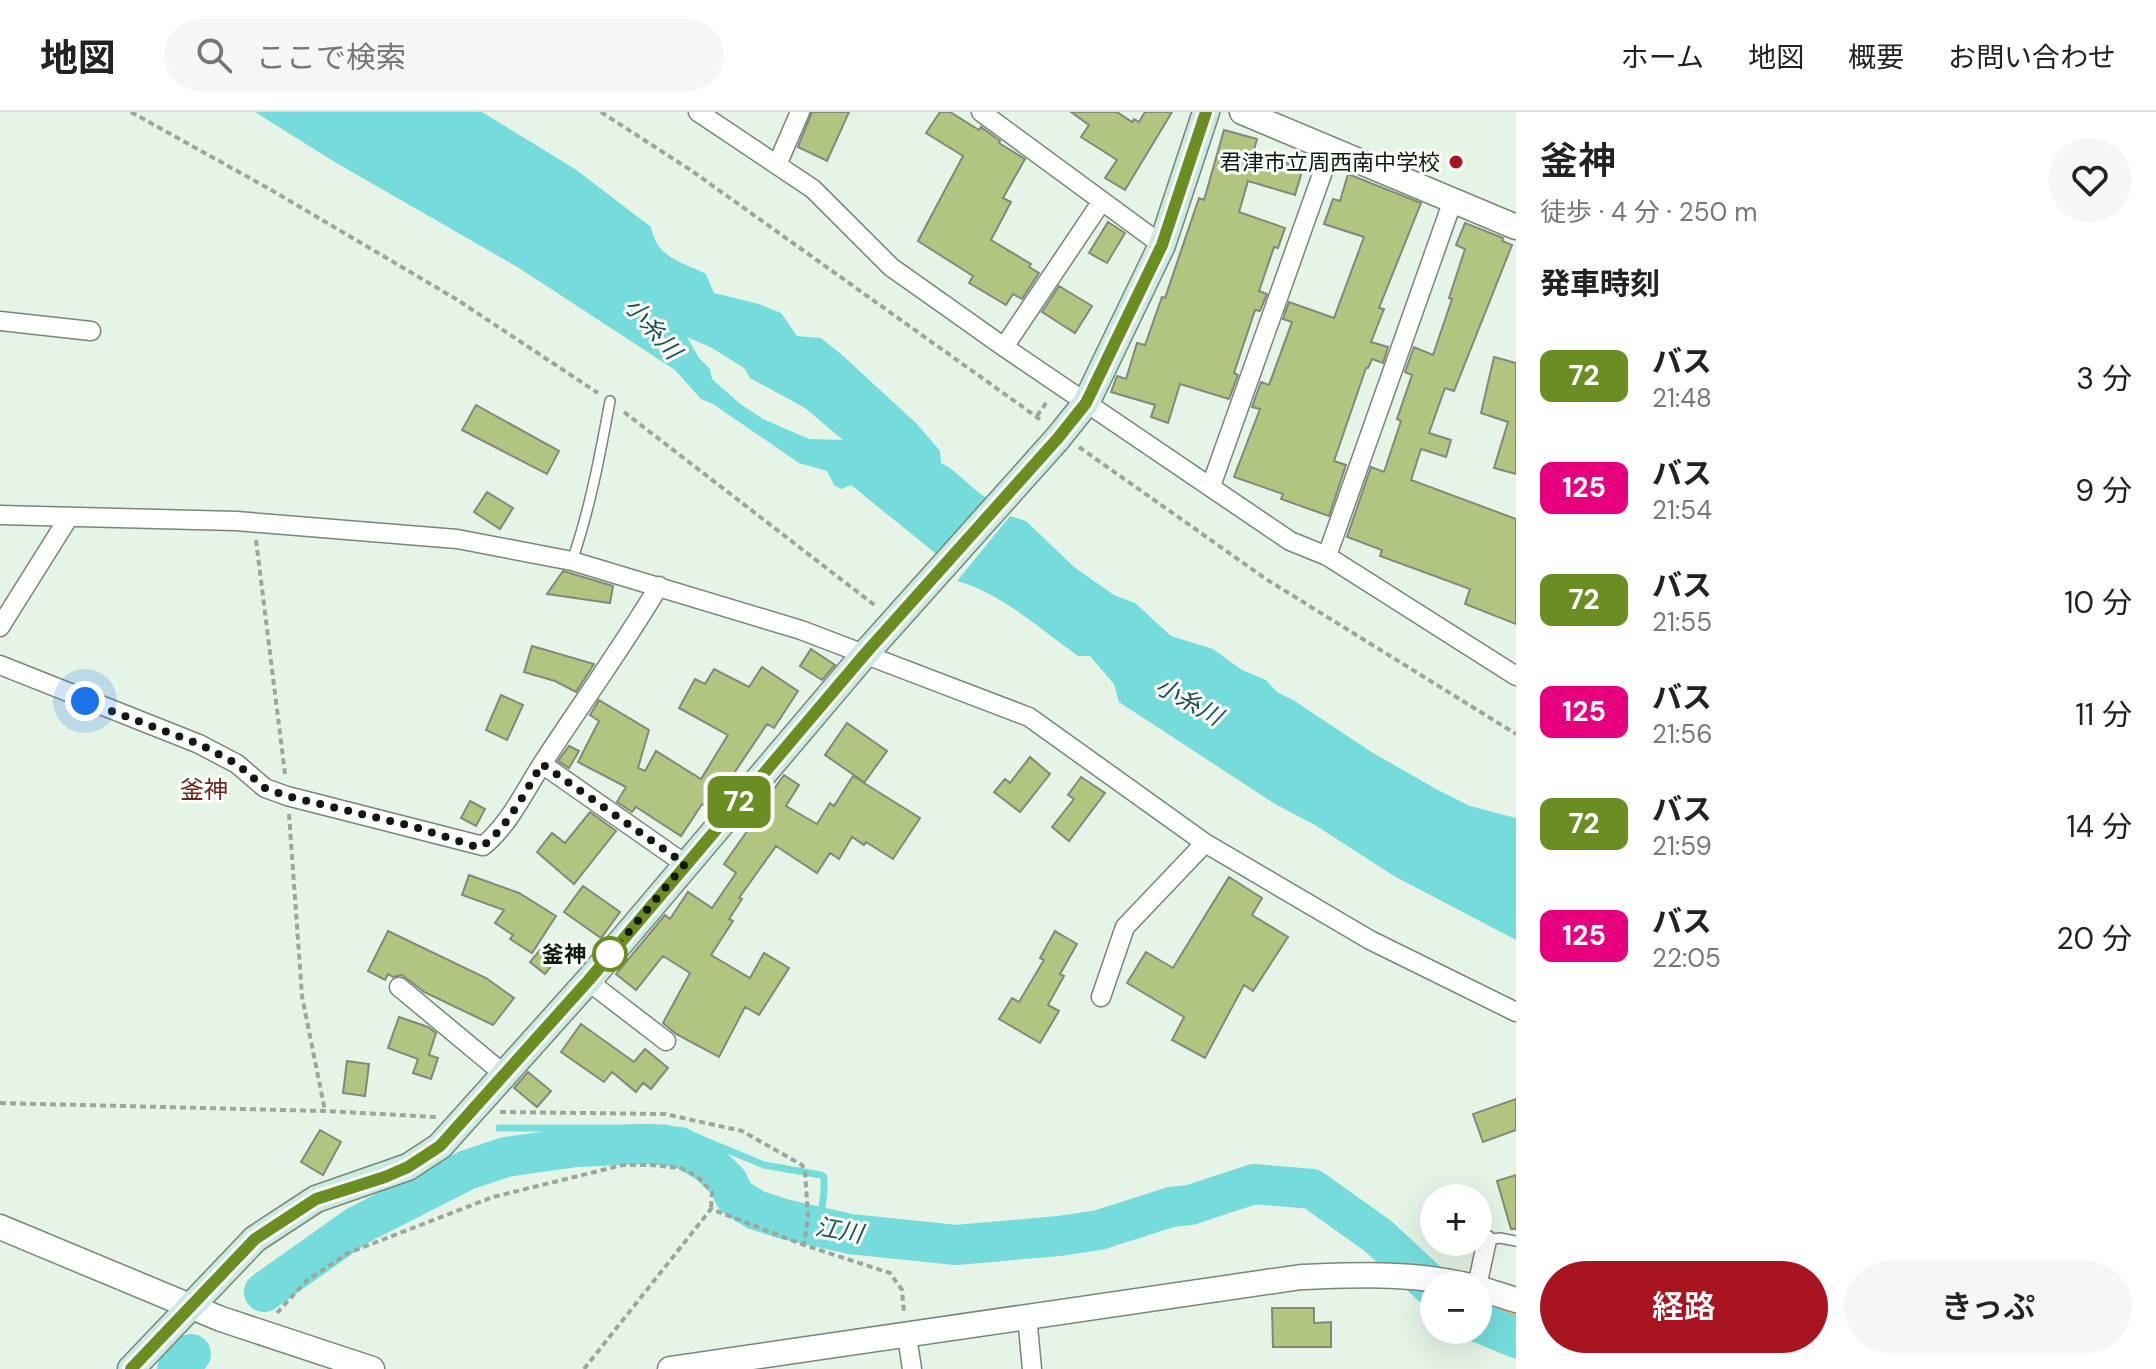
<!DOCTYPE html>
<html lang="ja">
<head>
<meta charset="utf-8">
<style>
  body { margin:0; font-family:"DM Sans","Noto Sans JP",sans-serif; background:#f6f6f6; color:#222; height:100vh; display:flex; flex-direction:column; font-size:30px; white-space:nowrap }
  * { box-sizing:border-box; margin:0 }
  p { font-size:26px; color:#767676 }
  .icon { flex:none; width:44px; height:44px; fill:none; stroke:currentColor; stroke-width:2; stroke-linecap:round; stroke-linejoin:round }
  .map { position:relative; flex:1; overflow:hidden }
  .sheet { display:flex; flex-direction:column; background:#fff; width:640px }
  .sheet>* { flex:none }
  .badge { padding:0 16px; border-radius:12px; font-size:28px; line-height:52px }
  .controls { position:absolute; left:1420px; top:1072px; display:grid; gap:16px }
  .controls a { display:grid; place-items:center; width:72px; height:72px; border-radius:50%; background:#fff; box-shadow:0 8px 32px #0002; font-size:40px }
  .you { position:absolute; width:40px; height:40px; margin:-20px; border:6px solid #fff; border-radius:50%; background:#1a73e8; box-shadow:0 0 0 12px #1a73e833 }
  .map>.badge { position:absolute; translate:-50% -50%; box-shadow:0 0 0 4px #fff }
  h2 { padding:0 24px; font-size:30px; line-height:72px }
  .round { display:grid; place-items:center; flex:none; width:84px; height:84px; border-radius:42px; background:#f6f6f6 }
  .summary { display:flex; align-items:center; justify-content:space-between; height:136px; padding:0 24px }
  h1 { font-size:38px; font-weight:600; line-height:60px }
  .action { display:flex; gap:16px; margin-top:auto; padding:16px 24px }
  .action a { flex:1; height:92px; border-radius:48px; background:#a91421; color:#fff; font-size:32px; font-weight:600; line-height:92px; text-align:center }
  .action a+a { background:#f6f6f6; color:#222 }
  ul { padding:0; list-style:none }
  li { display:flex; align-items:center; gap:24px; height:112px; padding:0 24px }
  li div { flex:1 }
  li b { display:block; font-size:30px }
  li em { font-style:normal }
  li .badge { min-width:88px; font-weight:700; text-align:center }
  header { display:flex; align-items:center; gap:48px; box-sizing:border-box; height:112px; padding:0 40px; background:#fff; border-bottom:2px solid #e0e0e0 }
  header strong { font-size:38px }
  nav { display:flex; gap:44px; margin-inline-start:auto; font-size:28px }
  .search { width:560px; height:72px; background:#f6f6f6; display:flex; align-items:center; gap:20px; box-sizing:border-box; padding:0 28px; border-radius:44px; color:#767676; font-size:30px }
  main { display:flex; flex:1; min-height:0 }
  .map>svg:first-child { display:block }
  .forest { fill:#d1c178 }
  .water { fill:#76dbdb; fill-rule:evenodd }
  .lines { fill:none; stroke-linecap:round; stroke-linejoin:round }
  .stream { stroke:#76dbdb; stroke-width:7 }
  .river { stroke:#76dbdb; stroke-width:40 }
  .building { fill:#b1c580; stroke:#838878; stroke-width:2 }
  .service-casing { stroke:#788579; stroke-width:12 }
  .minor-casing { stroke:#788579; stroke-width:21 }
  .tertiary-casing { stroke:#788579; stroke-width:27 }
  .secondary-casing { stroke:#788579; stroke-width:29 }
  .path { stroke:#9ba69c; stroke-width:4; stroke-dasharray:6 4; stroke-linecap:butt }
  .service { stroke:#fff; stroke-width:9 }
  .minor { stroke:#fff; stroke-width:18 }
  .tertiary { stroke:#fff; stroke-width:24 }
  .secondary { stroke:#c9ece1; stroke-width:26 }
  .line-casing { stroke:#fff; stroke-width:18 }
  .line { stroke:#6b8e23; stroke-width:12 }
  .walk { stroke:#131813; stroke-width:8; stroke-dasharray:0 14.4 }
  .poi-dot { fill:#a91421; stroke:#f9fef9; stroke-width:3 }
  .stop-dot { fill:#fff; stroke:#6b8e23; stroke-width:4 }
  .labels { text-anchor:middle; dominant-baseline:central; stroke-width:6; stroke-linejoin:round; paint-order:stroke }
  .poi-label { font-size:22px; fill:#131813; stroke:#f9fef9; text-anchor:end }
  .stop-label { font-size:22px; font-weight:bold; fill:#131813; stroke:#f9fef9; text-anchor:end }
  .water-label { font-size:24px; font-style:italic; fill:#225050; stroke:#f9fef9 }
  .neighbourhood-label { font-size:24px; fill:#6c2624; stroke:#f9fef9 }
</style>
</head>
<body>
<header>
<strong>地図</strong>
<div class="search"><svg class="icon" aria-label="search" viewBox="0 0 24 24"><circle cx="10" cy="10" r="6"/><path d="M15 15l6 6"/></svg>ここで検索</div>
<nav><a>ホーム</a><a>地図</a><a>概要</a><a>お問い合わせ</a></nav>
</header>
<main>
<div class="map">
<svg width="1516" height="1257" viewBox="0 0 1516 1257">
  <rect width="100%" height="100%" fill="#e5f4e6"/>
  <path class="forest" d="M1507,1194L1516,1197V1237L1495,1234L1476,1223L1475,1218H1478V1198Z"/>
  <path class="water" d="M255,0H482L575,57L651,115C657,146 680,149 706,162L714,181L759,192L781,201L797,224L821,226L842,243L917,312L940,339L941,351C960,360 971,378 989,387L940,445L851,373L841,377L834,373L827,359L799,351L713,292L701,287L675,258L519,156L333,49ZM687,225L712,236L744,256L750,266L805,296L843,328L809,327L763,307L739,291L712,267L710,257L699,246Z
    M1010,404L1026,409L1074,455L1114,483L1135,491L1171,524L1213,537L1242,558L1266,568L1277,580L1293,588L1373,641L1438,678L1470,694L1516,706V828L1394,764L1315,713L1275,692L1119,590L1114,572L1090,544H1078C1040,517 1003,482 957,469Z"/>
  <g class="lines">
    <path class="stream" d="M499,1016H667L694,1024L764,1053L821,1063L824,1065V1081L819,1116"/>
    <path class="river" d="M264,1180L357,1114L467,1058L506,1045L576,1035L646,1032L680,1035L693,1042L708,1051L728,1070L735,1085L756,1098L784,1107L850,1122L956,1133L1059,1124L1099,1118L1171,1095L1190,1093L1254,1072L1312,1077L1378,1124L1434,1176
      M1478,1210L1516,1226
      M177,1257L191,1242"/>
  </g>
  <path class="building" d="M849,0L827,49L798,35L812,0Z
    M940,0H950L979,18L981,15L1000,29L999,31L1025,47L1003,86L1011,90L991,128L1031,152L1029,155L1039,161L1022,187L1013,182L1006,193L969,171L973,164L918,129L963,44L926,21Z
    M1071,0H1117L1132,10L1134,7L1139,10L1145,0H1172L1125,78L1105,66L1117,48L1081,25L1089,13Z
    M1224,18L1257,27L1253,41L1303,56L1295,83L1248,69L1239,100L1285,116L1278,136L1274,135L1259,179L1267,182L1260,199L1255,198L1234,261L1238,263L1229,287L1180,272L1168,311L1151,305L1155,293L1111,280L1117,264L1126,267L1137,231L1145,233L1162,185L1165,186L1199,86L1204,88Z
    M1348,62L1421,91L1379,196L1384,197L1371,230L1388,235L1383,251L1372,247L1368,256H1366L1334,349L1346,353L1329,404L1281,387L1283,382L1234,365L1260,297L1252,295L1261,270L1269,273L1292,210L1283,207L1289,190L1334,206L1364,125L1324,112L1333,87L1340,89Z
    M1108,110L1125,121L1107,151L1089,141Z
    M1465,111L1503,126L1502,129L1512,133L1454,279L1445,276L1429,321L1451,328L1446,345L1421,337L1411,368L1516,407V512L1465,492L1470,477L1380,444L1382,438L1347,425L1371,355L1384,360L1401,309L1397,307L1412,263L1405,260L1414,235L1433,243L1452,187L1449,186L1465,137L1456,133Z
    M1059,174L1092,194L1075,221L1042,200Z
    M1494,245L1516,251V362L1494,356L1508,310L1481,301Z
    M476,293L559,339L547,362L462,318Z
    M487,380L513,396L500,417L474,400Z
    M563,459L613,474L610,491L547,482Z
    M532,534L594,552L576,580L555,569L524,560Z
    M811,537L835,553L822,568L800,554Z
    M762,555L798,579L774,616L767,612L710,697L702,692L681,724L636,695L632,700L617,690L626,675L578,650L599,609L590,603L599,588L649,618L638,656L645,659L656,639L701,667L728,623L679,596L695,567L705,572L714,557L749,575Z
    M501,583L523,593L507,628L486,618Z
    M847,611L887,639L864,671L920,706L893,747L866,730L864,733L852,725L839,747L830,741L817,761L776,734L739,786L742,787L729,807L733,809L711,843L750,866L764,841L789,856L759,903L745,895L719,945L676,922L663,911L690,861L663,844L636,878L616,862L665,803L670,807L688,780L712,796L736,761L724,752L755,708L751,705L758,693L766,684L768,685L784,663L799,673L786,694L817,712L830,691L834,694L853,664L864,670L825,643Z
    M569,634L579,639L569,656L558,649Z
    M1030,645L1050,662L1020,700L994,680L1005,667L1010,671Z
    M1081,665L1105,681L1069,729L1052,715L1074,687L1068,683Z
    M470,689L485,697L476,714L461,706Z
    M590,700L616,719L574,772L537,740L552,721L565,731Z
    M469,763L519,781L556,804L532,841L510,827L513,823L495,811L504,798L462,783Z
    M1229,765L1262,786L1252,803L1288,825L1253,879L1244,873L1205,946L1172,928L1184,905L1127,871L1146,840L1173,856Z
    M583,774L620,800L601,826L564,800Z
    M388,819L486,866L514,886L493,913L424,880L402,863L393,865L388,862L385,868L368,859Z
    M1055,819L1077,832L1060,862L1064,864L1048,893L1059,899L1040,931L999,907L1012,886L1019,890L1044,848L1040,846Z
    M544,833L559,844L545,862L530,850Z
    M399,905L428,915L436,921L429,943L438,946L431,967L413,961L418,947L388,936Z
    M581,912L634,950L645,937L668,956L651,977L643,971L636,980L612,960L604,970L561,940Z
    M347,949L369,952L365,984L343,981Z
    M528,960L551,979L537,995L514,976Z
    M1516,987V1018L1483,1030L1473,1002Z
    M320,1018L341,1030L323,1063L301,1050Z
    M1516,1063V1117H1511L1497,1069Z
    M1272,1196H1314V1211L1331,1210V1235H1273Z"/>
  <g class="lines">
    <defs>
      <path id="service" d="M572,449C590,397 600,343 610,289
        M1487,1128L1500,1126L1516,1129"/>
      <path id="minor" d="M698,0L813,77L891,155L1004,235L1290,429L1327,444L1516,564
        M981,0L1162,133
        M777,53L800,0
        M0,209L91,219
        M1004,235L1102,89
        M1211,374L1331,37
        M0,403L236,409L457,427L572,449L801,518L1029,605L1205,731L1370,828L1516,900
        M1327,444L1453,88
        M0,515L69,405
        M0,553L199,632L237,652L265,676L287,684L483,734C510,712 525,678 544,649C582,591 623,534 659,474
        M542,652L685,752
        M588,869L666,929
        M399,875L505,963
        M1101,885L1125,815L1205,731
        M1477,1174L1487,1128
        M1027,1204L1032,1257
        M907,1224L912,1257"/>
      <path id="tertiary" d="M1242,0L1516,115
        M0,1115L221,1207L372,1257
        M1478,1176L1516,1188
        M670,1257L1301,1165C1357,1163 1415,1160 1470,1174"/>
      <path id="secondary" d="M131,1257L255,1127L316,1087L408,1055L440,1034L588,869L864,543L1058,326L1086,291L1162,133L1206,0"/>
    </defs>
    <use href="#service" class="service-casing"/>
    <use href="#minor" class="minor-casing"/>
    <use href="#tertiary" class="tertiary-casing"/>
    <use href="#secondary" class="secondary-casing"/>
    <path class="path" d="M131,0L273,79L456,187L598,281
      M601,0L692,59L1041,308
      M624,300L877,495
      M1037,304L1048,288
      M1079,335L1266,467L1516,622
      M256,428L285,662
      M289,702L302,884L325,999
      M0,991L325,999L436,1005
      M500,1000L665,1002L742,1019L802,1053L805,1058L808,1106L804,1133
      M277,1201L306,1169L348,1141L493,1085L623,1053H651L680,1056L697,1064L712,1080L711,1097
      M584,1257L711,1097L804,1133L890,1161L902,1178L904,1200"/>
    <use href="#service" class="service"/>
    <use href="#minor" class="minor"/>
    <use href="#tertiary" class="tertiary"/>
    <use href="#secondary" class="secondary"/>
  </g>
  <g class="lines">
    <defs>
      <path id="line" d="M131,1257L255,1127L316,1087L385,1065L408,1055L440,1034L588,869L864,543L1058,326L1086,291L1162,133L1206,0"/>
    </defs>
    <use href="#line" class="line-casing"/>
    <use href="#line" class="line"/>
    <path class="walk" d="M85,589L199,632L237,652L265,676L287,684L415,715L474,734H483C509,713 525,680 542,652L685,752L608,845L610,842"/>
  </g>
  <circle class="poi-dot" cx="1456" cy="50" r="8"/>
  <circle class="stop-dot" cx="610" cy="842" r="16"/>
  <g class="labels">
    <g class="poi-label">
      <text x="1440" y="50">君津市立周西南中学校</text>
    </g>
    <g class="stop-label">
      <text x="586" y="842">釜神</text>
    </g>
    <g class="water-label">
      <text transform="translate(653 216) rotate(49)">小糸川</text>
      <text transform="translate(1189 589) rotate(29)">小糸川</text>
      <text transform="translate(839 1118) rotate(10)">江川</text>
    </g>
    <g class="neighbourhood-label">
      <text x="204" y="677">釜神</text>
    </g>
  </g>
</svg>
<div class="controls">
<a>+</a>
<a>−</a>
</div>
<div class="you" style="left:85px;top:589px"></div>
<b class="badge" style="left:739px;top:690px;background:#6b8e23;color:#fff">72</b>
</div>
<section class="sheet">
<div class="summary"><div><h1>釜神</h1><p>徒歩 · 4 分 · 250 m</p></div><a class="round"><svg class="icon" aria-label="heart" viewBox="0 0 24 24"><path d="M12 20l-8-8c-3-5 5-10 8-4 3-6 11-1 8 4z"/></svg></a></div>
<h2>発車時刻</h2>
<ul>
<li><span class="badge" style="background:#6b8e23;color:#fff">72</span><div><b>バス</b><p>21:48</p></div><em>3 分</em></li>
<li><span class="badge" style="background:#e6007e;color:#fff">125</span><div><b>バス</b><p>21:54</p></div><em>9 分</em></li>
<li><span class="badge" style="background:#6b8e23;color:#fff">72</span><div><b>バス</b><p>21:55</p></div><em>10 分</em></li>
<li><span class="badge" style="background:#e6007e;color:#fff">125</span><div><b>バス</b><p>21:56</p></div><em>11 分</em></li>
<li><span class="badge" style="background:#6b8e23;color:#fff">72</span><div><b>バス</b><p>21:59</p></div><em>14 分</em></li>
<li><span class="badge" style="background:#e6007e;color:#fff">125</span><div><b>バス</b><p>22:05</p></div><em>20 分</em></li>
</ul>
<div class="action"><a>経路</a><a>きっぷ</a></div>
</section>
</main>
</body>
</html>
